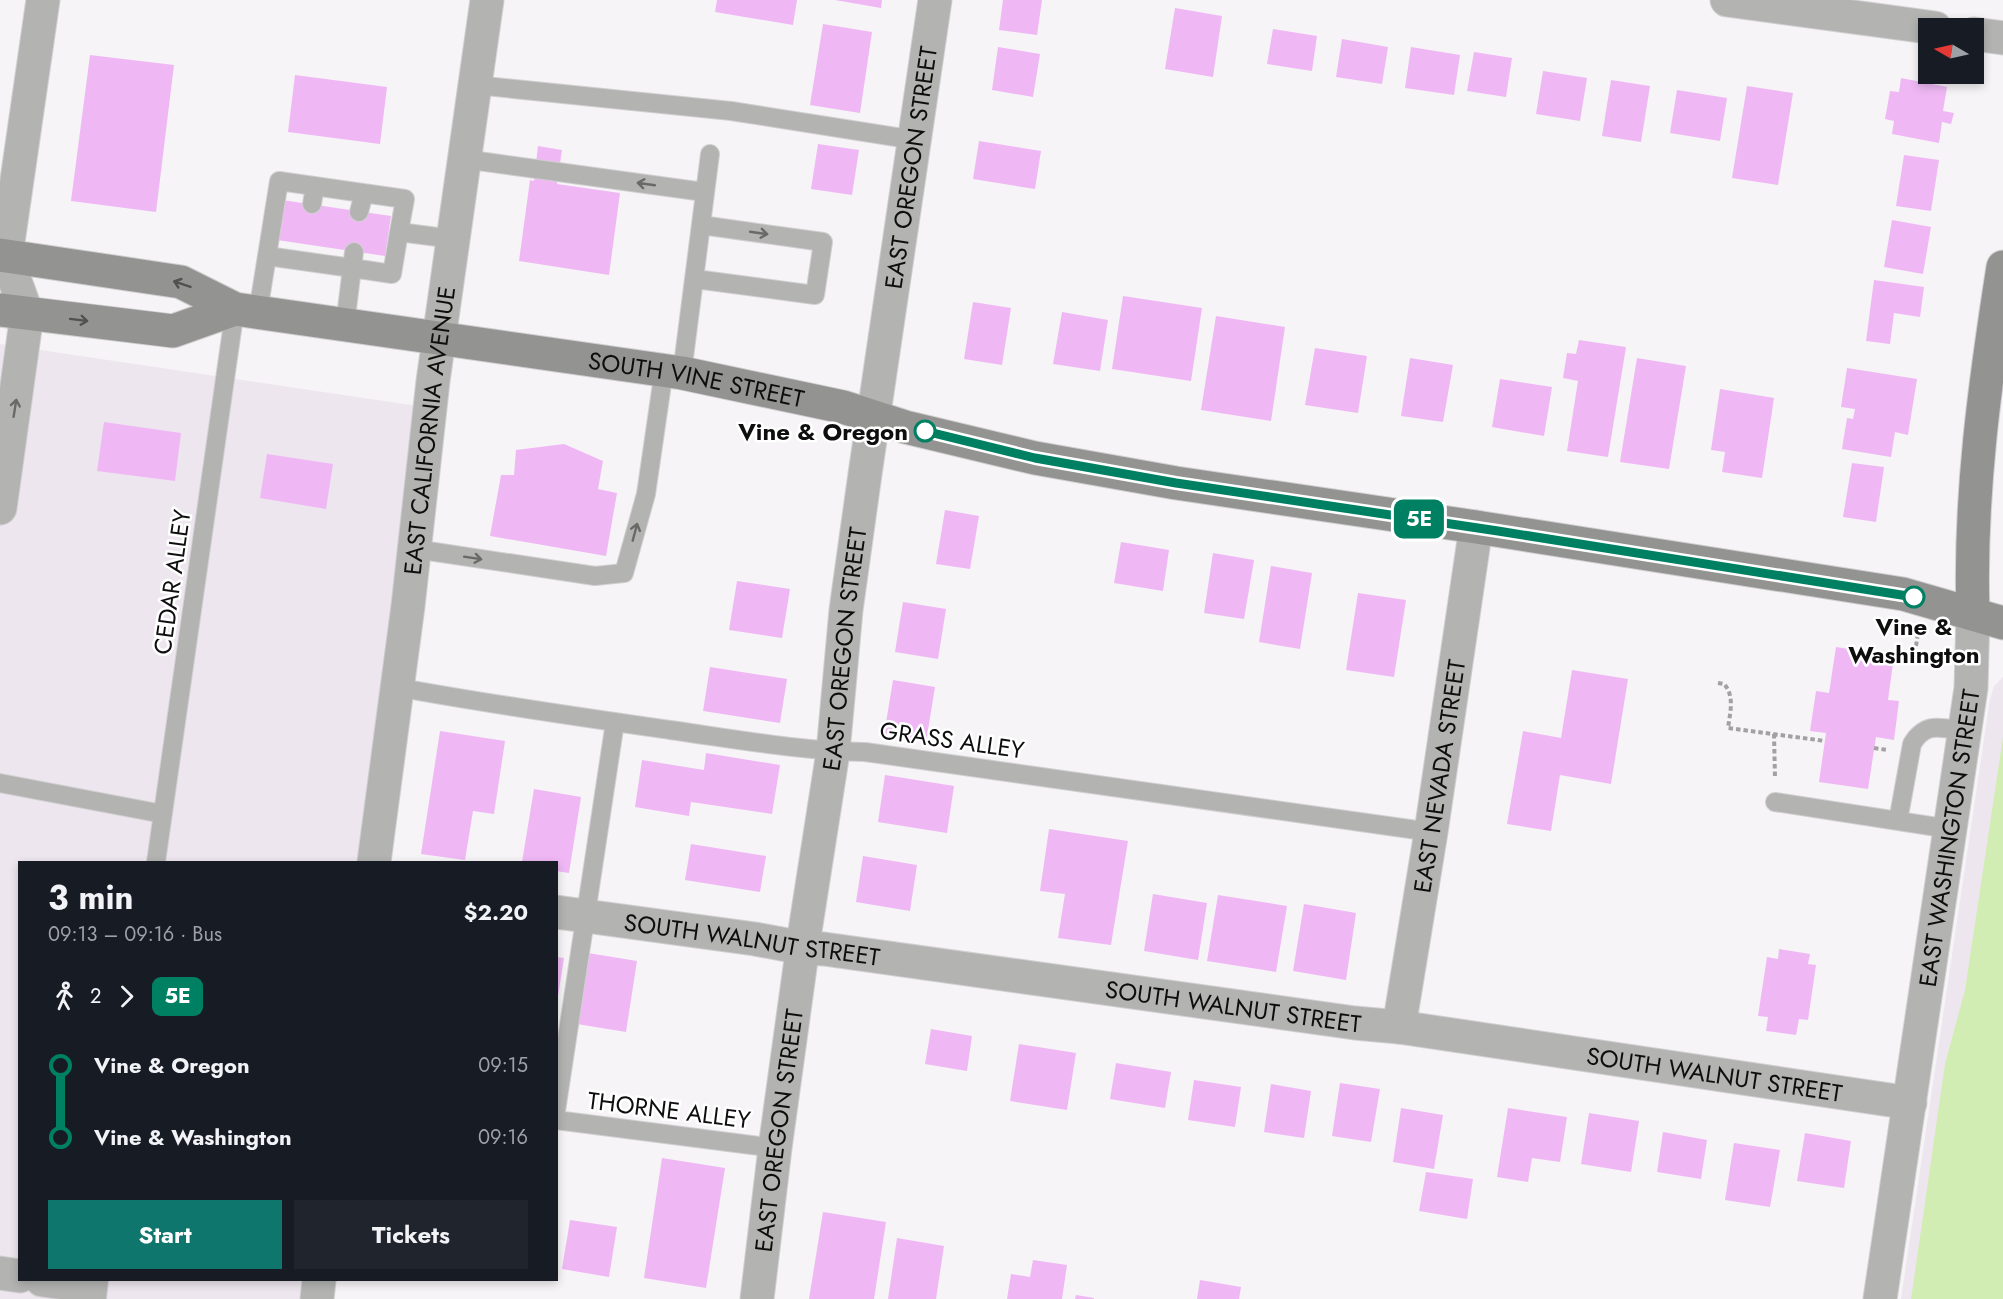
<!DOCTYPE html>
<html lang="en">
<head>
<meta charset="utf-8">
<style>
  body { margin:0; font-family:Jost,sans-serif; background:#20242c; color:#f1f3f6; height:100vh; display:flex; flex-direction:column; font-size:22px; white-space:nowrap }
  * { box-sizing:border-box; margin:0 }
  p { font-size:20px; color:#9ea1a6 }
  .icon { flex:none; width:33px; height:33px; fill:none; stroke:currentColor; stroke-width:2; stroke-linecap:round; stroke-linejoin:round }
  .map { position:relative; flex:1; overflow:hidden }
  .panel { position:absolute; left:18px; top:861px; width:540px; height:420px; display:flex; flex-direction:column; background:#171b24; border-radius:0px; box-shadow:0 3px 9px #0003 }
  .panel>* { flex:none }
  .badge { padding:0 12px; border-radius:9px; font-size:21px; line-height:39px }
  .needle { width:39px; rotate:279deg }
  .buttons { position:absolute; left:1918px; top:18px; display:grid; gap:12px }
  .buttons a { display:grid; place-items:center; width:66px; height:66px; border-radius:0px; background:#171b24; box-shadow:0 3px 9px #0003; font-size:30px }
  .map>.badge { position:absolute; translate:-50% -50%; box-shadow:0 0 0 3px #fff }
  .legs { display:flex; align-items:center; gap:9px; height:66px; padding:0 30px; font-size:20px }
  .legs p { margin-inline-start:auto }
  .headline { display:flex; align-items:center; justify-content:space-between; height:102px; padding:0 30px }
  h1 { font-size:33px; font-weight:700; line-height:45px }
  .button { display:flex; gap:12px; margin-top:auto; padding:12px 30px }
  .button a { flex:1; height:69px; border-radius:0px; background:#0f766e; color:#fff; font-size:24px; font-weight:700; line-height:69px; text-align:center }
  .button a+a { background:#20242c; color:#f1f3f6 }
  ul { padding:0 30px; list-style:none }
  li { display:flex; align-items:center; gap:21px; height:72px; font-size:22px }
  li i { display:grid; place-items:center; width:9px; height:100%; margin:0 8px; background:currentColor }
  li i::after { content:''; width:15px; height:15px; margin:-8px; border:4px solid; border-radius:50%; background:#171b24 }
  li p { margin-inline-start:auto }
  li:first-child i { background:linear-gradient(#0000 50%,currentColor 0) }
  li:last-child i { background:linear-gradient(currentColor 50%,#0000 0) }
  .map>svg:first-child { display:block }
  .built { fill:#ede6ee }
  .green { fill:#d2edb3 }
  .building { fill:#efb8f5 }
  .lines { fill:none; stroke-linecap:round; stroke-linejoin:round }
  .service-casing { stroke:#d1cfd1; stroke-width:20 }
  .minor-casing { stroke:#d1cfd1; stroke-width:35 }
  .tertiary-casing { stroke:#d1cfd1; stroke-width:35 }
  .secondary-casing { stroke:#d1cfd1; stroke-width:35 }
  .path { stroke:#a2a0a2; stroke-width:4; stroke-dasharray:4.5 3; stroke-linecap:butt }
  .service { stroke:#b3b4b2; stroke-width:18 }
  .minor { stroke:#b3b4b2; stroke-width:33 }
  .tertiary { stroke:#b3b4b2; stroke-width:33 }
  .secondary { stroke:#939492; stroke-width:33 }
  .oneway { stroke:#696968 }
  .oneway2 { stroke:#505150 }
  .line-1-casing { stroke:#fff; stroke-width:14 }
  .line-1 { stroke:#008063; stroke-width:9 }
  .stop-1-dot { fill:#fff; stroke:#008063; stroke-width:3 }
  .labels { text-anchor:middle; dominant-baseline:central; stroke-width:5; stroke-linejoin:round; paint-order:stroke }
  .street-label { font-size:24px; fill:#0e0e0e; stroke:#fff }
  .stop-label { font-size:24px; font-weight:bold; fill:#0e0e0e; stroke:#fff; text-anchor:end }
</style>
</head>
<body>
<div class="map">
<svg width="2003" height="1299" viewBox="0 0 2003 1299">
  <rect width="100%" height="100%" fill="#f6f4f6"/>
  <path class="built" d="M0,344L445,410L372,862H20V1280H306L303,1299H0Z
    M2003,677V1299H1901L1990,699L1994,686Z"/>
  <path class="green" d="M2003,737V1299H1911L1945,1064L1965,990Z"/>
  <path class="building" d="M717,0H797L793,25L715,12Z
    M835,0H882L881,8Z
    M1003,0H1042L1037,35L999,30Z
    M1175,8L1222,16L1213,77L1165,69Z
    M823,24L872,32L860,113L810,105Z
    M1273,29L1317,36L1312,71L1267,64Z
    M1342,39L1388,47L1382,84L1336,77Z
    M998,47L1040,54L1033,97L992,90Z
    M1411,47L1460,55L1454,95L1405,88Z
    M1474,52L1512,58L1506,97L1467,91Z
    M90,55L174,65L156,212L71,201Z
    M1543,71L1587,78L1580,121L1536,114Z
    M295,75L387,87L380,144L288,132Z
    M1901,78L1947,87L1943,111L1954,113L1951,124L1942,122L1939,143L1892,134L1894,121L1885,119L1890,91L1899,92Z
    M1611,80L1650,86L1641,142L1602,136Z
    M1747,86L1793,93L1778,185L1732,178Z
    M1677,90L1727,98L1720,141L1670,133Z
    M979,141L1041,151L1035,189L973,179Z
    M818,144L859,150L852,195L811,189Z
    M538,146L562,150L557,184L620,193L609,275L519,261L530,180L534,181Z
    M1904,155L1939,160L1931,211L1896,206Z
    M282,200L391,216L385,256L277,240Z
    M1892,220L1931,227L1923,274L1884,267Z
    M1874,280L1924,287L1920,317L1894,313L1890,344L1866,341Z
    M1123,296L1202,308L1191,381L1112,369Z
    M973,302L1011,308L1002,365L964,359Z
    M1062,312L1108,320L1100,371L1053,364Z
    M1216,316L1285,327L1271,421L1201,410Z
    M1579,340L1626,347L1608,457L1567,451L1578,381L1563,378L1567,353L1576,354Z
    M1315,348L1367,356L1358,413L1305,405Z
    M1410,358L1453,365L1443,422L1401,416Z
    M1637,358L1686,366L1669,469L1620,462Z
    M1847,368L1917,379L1908,435L1895,432L1891,457L1842,449L1847,418L1853,419L1855,409L1841,407Z
    M1500,379L1552,387L1544,436L1492,427Z
    M1720,389L1774,398L1762,478L1722,472L1725,452L1711,450Z
    M104,422L181,433L175,481L97,471Z
    M564,444L603,461L598,489L617,493L606,556L490,536L501,475H514L516,450Z
    M267,454L333,464L326,509L260,498Z
    M1852,463L1884,467L1876,522L1843,517Z
    M945,510L979,516L970,569L936,564Z
    M1121,542L1169,550L1163,591L1114,583Z
    M1213,553L1254,560L1244,619L1204,613Z
    M1271,566L1312,573L1300,649L1259,642Z
    M737,581L790,589L782,638L729,630Z
    M1358,593L1406,600L1394,677L1346,670Z
    M903,602L946,609L938,659L895,652Z
    M1836,647L1894,656L1888,700L1899,701L1894,740L1876,737L1868,789L1819,782L1826,733L1810,731L1816,691L1829,693Z
    M710,667L787,679L780,723L703,711Z
    M1572,670L1628,679L1611,784L1560,775L1551,831L1507,824L1523,731L1561,738Z
    M893,680L935,687L926,742L884,735Z
    M440,731L505,741L494,814L473,811L465,860L421,854Z
    M706,753L780,765L772,814L691,802L689,816L635,807L642,760L704,770Z
    M885,775L954,786L947,833L878,822Z
    M534,789L581,797L569,873L556,871V862H522Z
    M1049,829L1128,841L1111,945L1058,938L1065,894L1040,891Z
    M691,844L766,856L760,892L685,880Z
    M863,856L917,865L910,911L856,902Z
    M1153,894L1207,903L1198,960L1144,951Z
    M1218,895L1287,906L1276,972L1207,961Z
    M1304,904L1356,913L1346,980L1293,971Z
    M1779,949L1810,954L1808,964L1816,965L1808,1020L1799,1019L1796,1035L1766,1031L1768,1017L1758,1016L1767,957L1778,959Z
    M588,953L637,961L626,1032L577,1024Z
    M556,957L564,958L558,996H556Z
    M931,1029L972,1036L967,1071L925,1064Z
    M1019,1044L1076,1053L1067,1110L1010,1101Z
    M1116,1063L1171,1072L1165,1108L1110,1099Z
    M1194,1080L1241,1087L1235,1127L1188,1120Z
    M1340,1083L1380,1089L1371,1142L1332,1136Z
    M1271,1084L1311,1091L1304,1138L1264,1132Z
    M1401,1108L1443,1115L1434,1169L1393,1162Z
    M1508,1108L1567,1117L1560,1162L1532,1158L1528,1182L1497,1177Z
    M1589,1113L1639,1121L1631,1172L1581,1164Z
    M1663,1132L1707,1140L1701,1179L1657,1172Z
    M1805,1133L1851,1141L1844,1188L1797,1181Z
    M1734,1143L1780,1150L1770,1207L1725,1200Z
    M662,1158L725,1168L706,1288L644,1278Z
    M1426,1172L1473,1179L1467,1219L1419,1211Z
    M823,1212L886,1222L874,1299H809Z
    M570,1220L617,1227L609,1277L562,1269Z
    M897,1238L944,1246L936,1299H888Z
    M1033,1260L1067,1265L1062,1299H1007L1011,1274L1030,1277Z
    M1200,1280L1241,1287L1239,1299H1197Z
    M1076,1295L1094,1298V1299H1075Z"/>
  <g class="lines">
    <defs>
      <path id="service" d="M475,85L731,111L915,140
        M464,159L704,192
        M312,204L315,186
        M359,212L364,193
        M267,256L352,268L354,252
        M695,279L815,295L823,242L701,225
        M258,312L279,181L405,199L399,232L453,239
        M345,325L352,268L392,274L399,232
        M682,373L710,154
        M415,549L595,576L624,573L646,494L664,370
        M396,687C487,704 579,717 670,730C735,739 800,751 865,752L1431,832
        M0,783L163,814
        M1775,802L1950,829
        M1898,821L1912,744C1926,721 1941,728 1965,731
        M156,862L235,309
        M556,1111L615,722
        M556,1120L775,1148
        M97,1299L99,1280"/>
      <g id="minor">
        <path d="M1727,0L1935,28"/>
        <path d="M1974,34L2003,38"/>
        <path d="M6,256L43,0"/>
        <path id="s1" d="M374,862L408,606L433,381L487,0"/>
        <path id="s2" d="M556,912L755,939L803,948L824,949L1355,1023L1399,1027L1910,1103"/>
        <path id="s3" d="M1399,1027L1431,832L1476,527"/>
        <path d="M0,1273L20,1276"/>
        <path d="M42,1280L65,1283L88,1299"/>
        <path d="M317,1299L319,1280"/>
        <path id="s4" d="M757,1299L775,1148L805,931L833,752L846,610L865,474L935,0"/>
        <path id="s5" d="M1880,1299L1971,688L1973,614"/>
      </g>
      <path id="tertiary" d="M0,508L27,314L6,256"/>
      <g id="secondary">
        <path id="s6" d="M0,255L181,282L235,309L682,373L843,407L905,427L1035,458L1176,483L1476,527L1903,594L2003,623"/>
        <path d="M0,310L173,331L235,309"/>
        <path d="M1973,614C1969,497 1985,382 2003,267"/>
      </g>
    </defs>
    <use href="#service" class="service-casing"/>
    <use href="#minor" class="minor-casing"/>
    <use href="#tertiary" class="tertiary-casing"/>
    <use href="#secondary" class="secondary-casing"/>
    <path class="path" d="M1916,646L1918,633
      M1718,683L1724,684C1735,696 1730,713 1728,728L1825,741
      M1774,734L1775,778
      M1874,748L1887,750"/>
    <use href="#service" class="service"/>
    <use href="#minor" class="minor"/>
    <use href="#tertiary" class="tertiary"/>
    <use href="#secondary" class="secondary"/>
  </g>
  <defs><path id="oneway-shaft" d="M-6 0H5M1.5-3L5.5 0L1.5 3" fill="none" stroke-width="1.6" stroke-linecap="round" stroke-linejoin="round" transform="scale(1.5)"/></defs>
  <g class="oneway">
    <use href="#oneway-shaft" transform="translate(646 184) rotate(-172)"/>
    <use href="#oneway-shaft" transform="translate(759 233) rotate(8)"/>
    <use href="#oneway-shaft" transform="translate(15 408) rotate(-81)"/>
    <use href="#oneway-shaft" transform="translate(635 532) rotate(-75)"/>
    <use href="#oneway-shaft" transform="translate(473 558) rotate(9)"/>
  </g>
  <g class="oneway2">
    <use href="#oneway-shaft" transform="translate(182 284) rotate(-161)"/>
    <use href="#oneway-shaft" transform="translate(79 320) rotate(7)"/>
  </g>
  <g class="lines">
    <defs>
      <path id="line-1" d="M925,431L1035,458L1176,483L1498,531L1914,597"/>
    </defs>
    <use href="#line-1" class="line-1-casing"/>
    <use href="#line-1" class="line-1"/>
  </g>
  <g class="stop-1-dot">
    <circle cx="925" cy="431" r="10"/>
    <circle cx="1914" cy="597" r="10"/>
  </g>
  <g class="labels">
    <g class="street-label">
      <text stroke="none"><textPath href="#s4" startOffset="1142">EAST OREGON STREET</textPath></text>
      <text stroke="none"><textPath href="#s6" startOffset="710">SOUTH VINE STREET</textPath></text>
      <text stroke="none"><textPath href="#s1" startOffset="435">EAST CALIFORNIA AVENUE</textPath></text>
      <text transform="translate(172 582) rotate(-82)">CEDAR ALLEY</text>
      <text stroke="none"><textPath href="#s4" startOffset="656">EAST OREGON STREET</textPath></text>
      <text transform="translate(952 740) rotate(8)">GRASS ALLEY</text>
      <text stroke="none"><textPath href="#s3" startOffset="254">EAST NEVADA STREET</textPath></text>
      <text stroke="none"><textPath href="#s5" startOffset="466">EAST WASHINGTON STREET</textPath></text>
      <text stroke="none"><textPath href="#s2" startOffset="198">SOUTH WALNUT STREET</textPath></text>
      <text stroke="none"><textPath href="#s2" startOffset="684">SOUTH WALNUT STREET</textPath></text>
      <text stroke="none"><textPath href="#s2" startOffset="1170">SOUTH WALNUT STREET</textPath></text>
      <text transform="translate(669 1110) rotate(7)">THORNE ALLEY</text>
      <text stroke="none"><textPath href="#s4" startOffset="170">EAST OREGON STREET</textPath></text>
    </g>
    <g class="stop-label">
      <text x="908" y="431">Vine &amp; Oregon</text>
      <text x="1914" y="626" text-anchor="middle">Vine &amp;<tspan x="1914" dy="28">Washington</tspan></text>
    </g>
  </g>
</svg>
<div class="buttons">
<a><svg class="needle" viewBox="-14 -14 28 28"><path d="M0-13l5 13h-10z" fill="#e53935"/><path d="M0 13l5-13h-10z" fill="#9ea1a6"/></svg></a>
</div>
<b class="badge" style="left:1419px;top:519px;background:#008063;color:#fff">5E</b>
<section class="panel">
<div class="headline"><div><h1>3 min</h1><p>09:13 – 09:16 · Bus</p></div><b>$2.20</b></div>
<div class="legs"><svg class="icon" aria-label="walk" viewBox="0 0 24 24"><circle cx="13" cy="4" r="2"/><path d="M13 8l-2 6 4 7M11 14l-3 7M7 12l3-4h3l4 4"/></svg>2<svg class="icon" aria-label="forward" viewBox="0 0 24 24"><path d="M9 5l7 7-7 7"/></svg><b class="badge" style="background:#008063;color:#fff">5E</b></div>
<ul>
<li><i style="color:#008063"></i><b>Vine &amp; Oregon</b><p>09:15</p></li>
<li><i style="color:#008063"></i><b>Vine &amp; Washington</b><p>09:16</p></li>
</ul>
<div class="button"><a>Start</a><a>Tickets</a></div>
</section>
</div>
</body>
</html>
